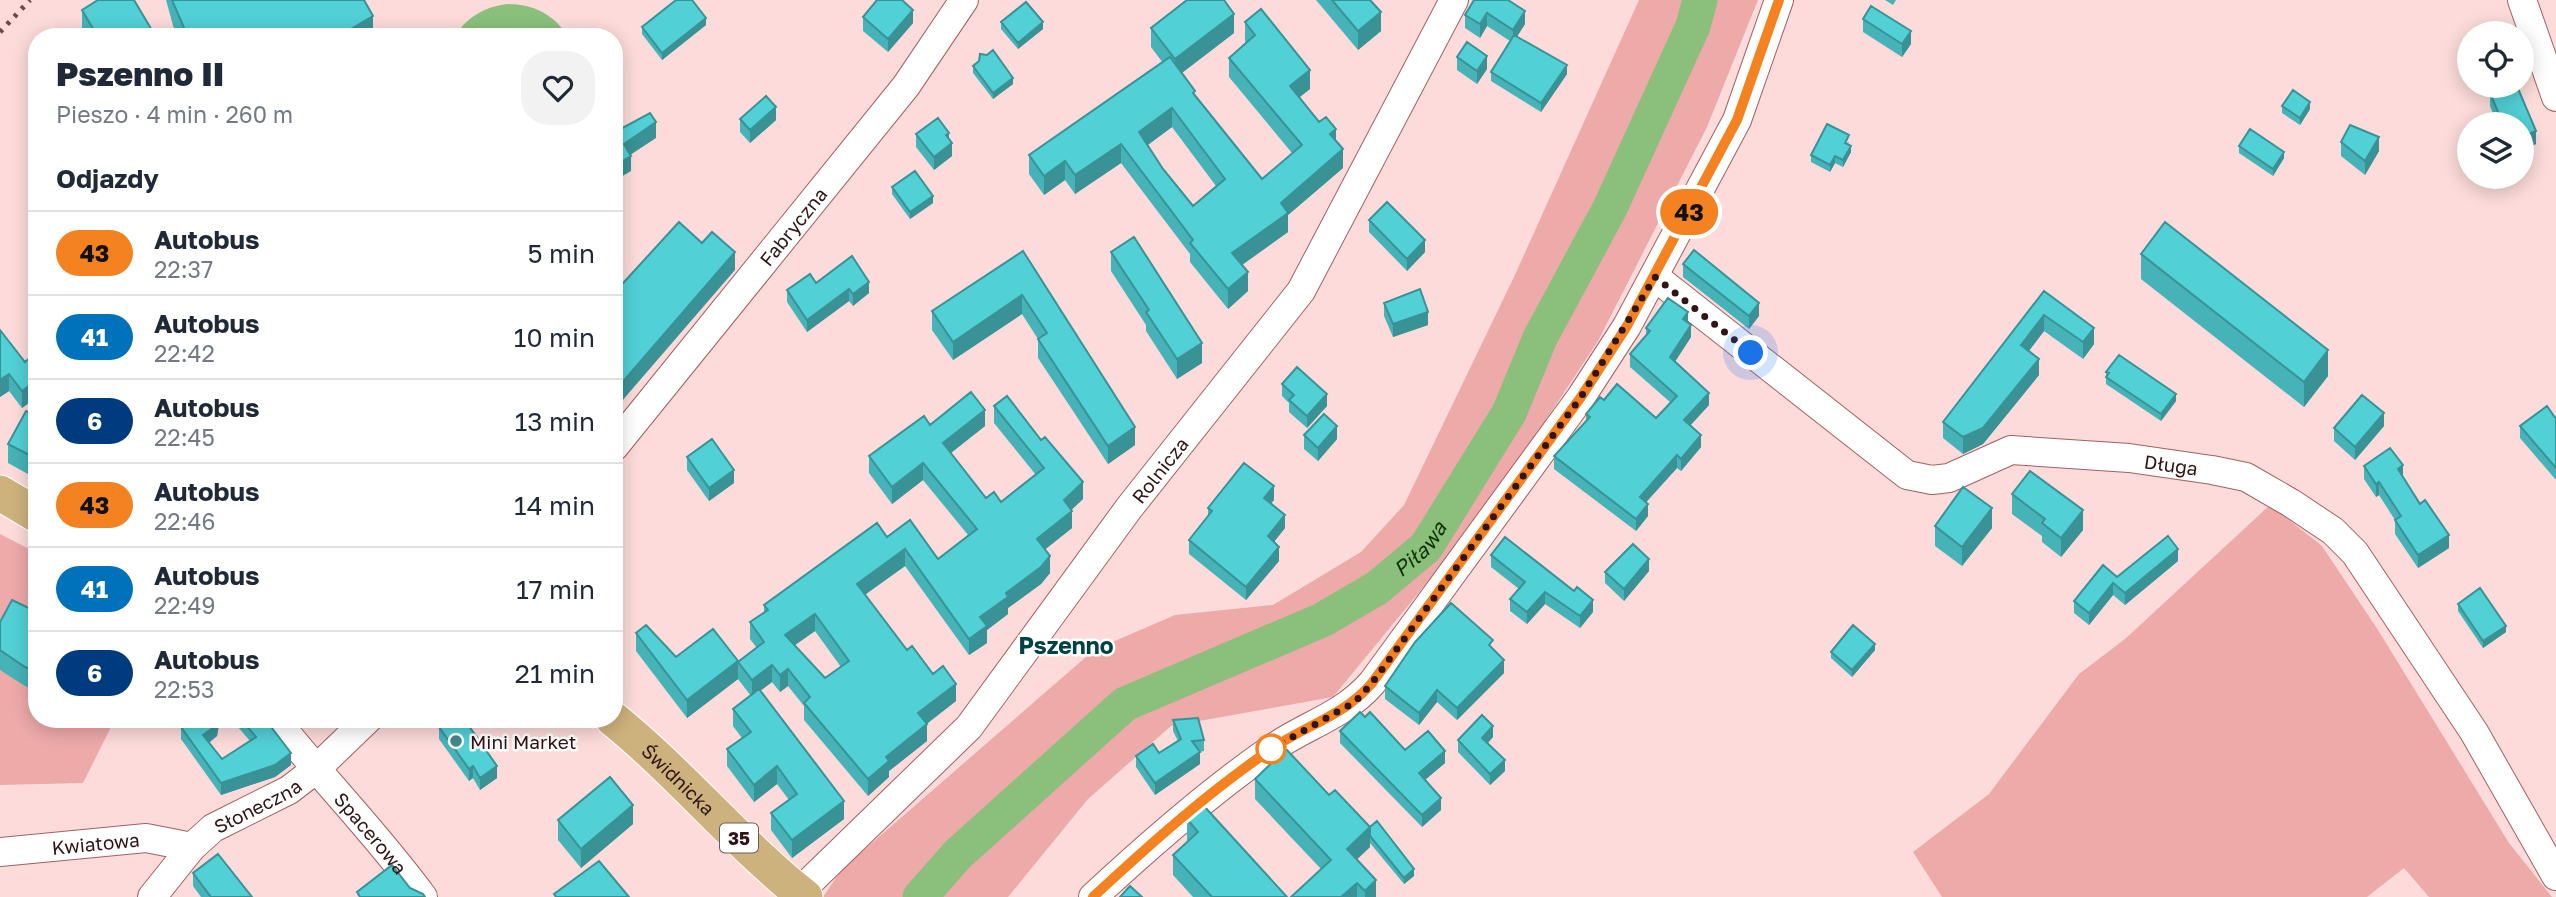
<!DOCTYPE html>
<html lang="pl">
<head>
<meta charset="utf-8">
<style>
  body { margin:0; font-family:"Golos Text",sans-serif; background:#f2f2f3; color:#1f2937; height:100vh; display:flex; flex-direction:column; font-size:26px; white-space:nowrap }
  * { box-sizing:border-box; margin:0 }
  p { font-size:23px; color:#747a83 }
  .icon { flex:none; width:38px; height:38px; fill:none; stroke:currentColor; stroke-width:2; stroke-linecap:round; stroke-linejoin:round }
  .map { position:relative; flex:1; overflow:hidden }
  .details { position:absolute; left:28px; top:28px; width:595px; height:700px; display:flex; flex-direction:column; background:#fff; border-radius:28px; box-shadow:0 4px 18px #0003 }
  .details>* { flex:none }
  .badge { padding:0 14px; border-radius:23px; font-size:24px; line-height:46px }
  .controls { position:absolute; left:2457px; top:21px; display:grid; gap:14px }
  .controls a { display:grid; place-items:center; width:77px; height:77px; border-radius:50%; background:#fff; box-shadow:0 4px 18px #0003; font-size:35px }
  .you { position:absolute; width:35px; height:35px; margin:-18px; border:5px solid #fff; border-radius:50%; background:#1a73e8; box-shadow:0 0 0 10px #1a73e833 }
  .map>.badge { position:absolute; translate:-50% -50%; box-shadow:0 0 0 4px #fff }
  h2 { padding:0 28px; font-size:26px; line-height:63px }
  .round { display:grid; place-items:center; flex:none; width:74px; height:74px; border-radius:28px; background:#f2f2f3 }
  .summary { display:flex; align-items:center; justify-content:space-between; height:119px; padding:0 28px }
  h1 { font-size:33px; font-weight:800; line-height:52px }
  ul { padding:0; list-style:none }
  li { display:flex; align-items:center; gap:21px; height:84px; padding:0 28px; border-top:2px solid #e0e1e3 }
  li div { flex:1 }
  li b { display:block; font-size:26px }
  li em { font-style:normal }
  li .badge { min-width:77px; font-weight:700; text-align:center }
  .map>svg:first-child { display:block }
  .green { fill:#eea9a9 }
  .water { fill:#8ac07c }
  .lines { fill:none; stroke-linecap:round; stroke-linejoin:round }
  .river { stroke:#8ac07c; stroke-width:35 }
  .minor-casing { stroke:#a55f60; stroke-width:30 }
  .major-casing { stroke:#fff; stroke-width:37 }
  .minor { stroke:#fff; stroke-width:28 }
  .major { stroke:#ceb27d; stroke-width:35 }
  .rail { stroke:#694b4b; stroke-width:5; stroke-dasharray:3.5 7; stroke-linecap:butt }
  .wall { fill:#46b3b8; fill-rule:evenodd }
  .shaded-wall { fill:#399296 }
  .building { fill:#51d0d6; stroke:#399296; stroke-width:2; fill-rule:evenodd }
  .line-casing { stroke:#fff; stroke-width:16 }
  .line { stroke:#f58220; stroke-width:10 }
  .walk { stroke:#311415; stroke-width:7; stroke-dasharray:0 12.6 }
  .poi-dot { fill:#428a8d; stroke:#fff; stroke-width:2.5 }
  .stop-dot { fill:#fff; stroke:#f58220; stroke-width:3.5 }
  .labels { text-anchor:middle; dominant-baseline:central; stroke-width:5; stroke-linejoin:round; paint-order:stroke }
  .shield { fill:#fff; stroke:#6f5a5b; stroke-width:2 }
  .shield-label { font-size:18px; font-weight:bold; fill:#311415 }
  .street-label { font-size:19px; fill:#311415; stroke:#fff }
  .poi-label { font-size:19px; fill:#311415; stroke:#fff; text-anchor:start }
  .water-label { font-size:21px; font-style:italic; fill:#113405; stroke:#fff }
  .quarter-label { font-size:23px; font-weight:bold; fill:#004346; stroke:#fff }
</style>
</head>
<body>
<div class="map">
<svg width="2556" height="897" viewBox="0 0 2556 897">
  <rect width="100%" height="100%" fill="#fcdbda"/>
  <path class="green" d="M1639,0H1758L1707,127L1598,341L1485,512L1333,697L1171,726L1088,799L1008,897H823L842,869L1094,650L1175,615L1273,605L1361,552L1404,505L1514,277Z
    M2270,505L2322,546L2378,630L2509,843L2552,897H2429L2404,868L2367,897H1942L1913,852L1989,794L2079,674L2125,639Z
    M0,534L37,553V719H115L83,783L0,785Z"/>
  <path class="water" d="M507,4C533,4 554,14 568,37H454C467,17 484,7 507,4Z"/>
  <g class="lines">
    <path class="river" id="s1" d="M920,897L958,854L1125,704L1322,620L1377,588L1426,547L1509,413L1540,338L1610,208L1693,26L1700,0"/>
    <defs>
      <g id="minor">
        <path d="M2522,0L2556,97"/>
        <path id="s2" d="M1655,277L1907,475L1932,480L1949,478L2011,450L2129,458L2212,470L2246,477L2291,503L2333,531L2355,553L2474,732L2556,876"/>
        <path id="s3" d="M614,447L906,86L964,0"/>
        <path id="s4" d="M275,719C323,780 377,834 423,897"/>
        <path id="s5" d="M0,852L146,838L192,847"/>
        <path id="s6" d="M152,897L192,847L213,828L289,790L315,770L368,719"/>
        <path id="s7" d="M794,897L969,727L1129,508L1301,291L1454,0"/>
        <path d="M1093,897C1148,846 1208,793 1270,750C1305,725 1342,717 1372,683L1581,397L1627,326L1737,120L1779,0"/>
      </g>
      <g id="major">
        <path d="M0,493L37,515"/>
        <path id="s8" d="M613,719C681,774 736,842 805,897"/>
      </g>
    </defs>
    <use href="#minor" class="minor-casing"/>
    <use href="#major" class="major-casing"/>
    <use href="#minor" class="minor"/>
    <use href="#major" class="major"/>
    <path class="rail" d="M0,32L30,0"/>
  </g>
  <path class="wall" d="M166,0H364L373,37H177L174,29Z
    M1316,0H1370L1381,31L1358,50Z
    M1474,0L1525,24L1517,36L1567,74L1541,112L1491,81V72L1510,41L1487,26L1480,38L1465,28V15Z
    M1885,0H1896L1893,5Z
    M82,10L156,37H83L82,35Z
    M863,17L913,23L888,52L863,31Z
    M1863,19L1911,44L1902,57L1863,32Z
    M1001,22L1043,29L1018,49L1001,29Z
    M1245,22L1310,89L1299,97L1336,141L1343,168L1288,215V232L1242,265L1248,291L1228,309L1190,262V254L1121,163L1075,194L1065,180L1044,195L1029,174V155L1163,63L1151,47V28L1234,33L1182,73L1195,97L1262,179L1292,153L1229,77V58L1246,43L1245,41ZM1172,127L1216,186L1193,206L1163,169L1148,145Z
    M706,25L662,60L642,34V27Z
    M1457,57L1487,69L1477,84L1457,70Z
    M973,66L1013,84L993,99L973,73Z
    M2508,86H2517L2536,131V144L2522,150V124H2497L2490,106V93Z
    M2282,106L2310,109L2300,125L2282,113Z
    M740,119L776,120L750,143L740,132Z
    M916,134L949,139L952,156L934,170L916,147Z
    M1849,142L1848,144L1851,152L1843,167L1835,163L1830,172L1811,162V155Z
    M2341,142L2379,151L2365,175L2341,156Z
    M2239,146L2284,158L2273,176L2239,153Z
    M892,187L933,203L910,219L892,194Z
    M1369,220L1425,252L1407,271L1369,232Z
    M1023,251L1135,445L1108,464L1038,358V339L1022,314L953,360L932,330V311Z
    M1111,252L1202,363L1177,379L1146,331V325L1111,271Z
    M2141,254L2328,376L2304,407L2141,279Z
    M1683,264L1759,316L1749,329L1683,277Z
    M816,283L869,293L853,306L849,301L807,332L787,302V290Z
    M2044,291L2094,344L2083,359L2044,331L2029,351L2039,375L1983,444L1963,454L1943,438V422Z
    M1384,303L1428,325L1393,337L1384,316Z
    M1688,323L1691,337L1675,362L1709,405L1690,426L1701,447L1681,471L1677,468L1646,502L1648,516L1636,531L1554,469V456L1586,421V414L1604,400L1656,418L1670,402L1630,367V354L1646,336V328Z
    M0,330L25,362L37,352V397L22,408L9,391L0,397Z
    M2106,372L2176,401L2161,421L2106,384Z
    M1282,384L1327,406L1307,428L1289,412V403L1282,396Z
    M994,406L1083,499L1071,510L1072,528L1045,549L1050,573L1041,584L1008,608V614L987,630V643L969,655L905,566L865,595L907,650L933,674L956,701L927,724V741L889,771V777L868,796L804,720V706L788,686L780,692L772,682L760,691L844,819L792,858L771,830V813L789,800L777,784L754,802L727,766V749L742,738L733,726V709L751,696L738,679L687,718L636,651V633L676,657L738,662L757,648L750,639V622L764,613V605L887,537L938,559L968,535L923,480L892,504L869,473V456L930,425L985,426L951,453L986,498L1001,502L1036,475L994,423ZM815,631L841,667L825,678L795,645Z
    M37,417V479L8,463V444Z
    M2556,419V480L2520,438V426Z
    M2384,426L2355,460L2334,441V428Z
    M1304,435L1337,439L1318,461L1304,449Z
    M687,457L734,483L709,501L687,470Z
    M2364,466L2403,477L2449,548L2418,568L2395,534V520L2379,495L2376,497L2364,479Z
    M2012,494L2083,530L2061,557L2042,542V536L2012,514Z
    M1274,500L1271,503L1285,528L1274,542L1279,561L1246,600L1189,554V540L1208,517V508Z
    M1935,526L1992,528L1962,566L1935,546Z
    M1491,555L1574,591L1593,612L1580,628L1545,604L1527,624L1510,611V599L1519,589L1491,567Z
    M2178,561L2125,605L2113,595L2089,625L2074,613V601L2117,577Z
    M1649,571L1624,601L1605,583V572Z
    M2458,604L2506,632L2483,648L2458,611Z
    M37,612V691L25,686L0,670V622Z
    M1493,649L1504,673L1457,720L1437,702L1419,725L1385,699V686Z
    M1875,650L1852,677L1831,658V652Z
    M1365,717L1405,750L1445,763L1425,780L1441,810L1422,827L1340,743V731Z
    M180,719H220L217,736L209,743L222,759L250,741L231,719H265L291,765L275,777L221,795L181,739V727L183,725Z
    M1173,720L1204,740V751L1199,752L1200,764L1155,795L1136,767V756L1159,753L1178,741L1173,731Z
    M439,727L497,778L480,790L473,778L469,781L439,739Z
    M1493,737L1488,743L1505,771L1490,785L1458,752V740Z
    M1255,779L1329,795L1414,876L1404,884L1370,843V847L1357,859L1376,897H1291L1321,869L1255,799Z
    M1187,819L1287,897H1193L1173,875V855L1188,841L1187,840Z
    M558,820L633,824L581,868L558,840Z
    M193,873L252,897H201L193,886Z"/>
  <path class="shaded-wall" d="M913,10V23L888,52V39Z
    M1525,11V24L1513,43V30Z
    M1381,12V31L1358,50V31Z
    M1487,13V26L1480,38V24Z
    M1234,14V33L1175,78V59Z
    M373,16V37H337Z
    M706,18V25L662,60V53Z
    M1043,22V29L1018,49V43Z
    M1911,31V44L1902,57V44Z
    M1487,56V69L1477,84V71Z
    M1567,65V74L1541,112V103Z
    M1310,70V89L1290,105V86Z
    M1013,78V84L993,99V93Z
    M2310,102V109L2300,125V118Z
    M776,107V120L750,143V130Z
    M1172,108V127L1139,151V132Z
    M656,122V138L624,159V144Z
    M1336,129V148L1330,134Z
    M2536,131V144L2522,150V137Z
    M949,133V145L952,143V156L934,170V157L946,135Z
    M2379,137V151L2365,175V161Z
    M1121,144V163L1075,194V175Z
    M1851,146V152L1843,167V160Z
    M1343,149V168L1288,215V232L1232,272V253L1281,203Z
    M2284,152V158L2273,176V169Z
    M631,156V171L614,181V166Z
    M1835,156V163L1830,172V165Z
    M1065,161V180L1044,195V176Z
    M933,196V203L910,219V212Z
    M1425,240V252L1407,271V259Z
    M735,252V270L615,409V415H614V392Z
    M1248,272V291L1228,309V289Z
    M869,282V293L853,306V294Z
    M849,289V301L807,332V320Z
    M1022,295V314L953,360V342Z
    M1759,303V316L1749,329V316Z
    M1428,312V325L1393,337V324Z
    M1688,312V324L1683,319Z
    M2044,315V331L2021,361V345Z
    M1691,325V337L1670,369V357Z
    M2094,328V344L2083,359V342Z
    M1202,343V363L1177,379V359Z
    M2328,350V376L2304,407V382Z
    M2039,359V375L1983,444L1963,454V437Z
    M9,374V391L0,397V380Z
    M37,380V397L22,408V391Z
    M1709,393V405L1684,432V420Z
    M1327,394V406L1307,428V416Z
    M2176,394V401L2161,421V414Z
    M985,410V426L943,459V443Z
    M2384,413V426L2355,460V447Z
    M1337,426V439L1318,461V448Z
    M1135,427V445L1108,464V446Z
    M1701,435V447L1681,471V459Z
    M1677,455V468L1640,509V497Z
    M923,463V480L892,504V487Z
    M2403,465V478L2398,469Z
    M734,470V483L709,501V488Z
    M1083,482V499L1064,517V500Z
    M2379,482V495L2376,497V484Z
    M1274,486V500L1264,512V498Z
    M1648,504V516L1636,531V519Z
    M1992,508V528L1962,566V547Z
    M2083,510V530L2061,557V538Z
    M1072,511V528L1037,556V539Z
    M1285,515V528L1268,549V536Z
    M2449,535V548L2418,568V555Z
    M1279,547V561L1246,600V587Z
    M905,549V566L857,600V584Z
    M2178,549V561L2125,605V593Z
    M1050,556V573L1041,584L1008,608V614L987,630V643L969,655V639L980,617L1006,593Z
    M1649,559V571L1624,601V589Z
    M2113,583V595L2089,625V613Z
    M1545,592V604L1527,624V612Z
    M1593,600V612L1580,628V616Z
    M815,614V631L785,652V635Z
    M2506,626V632L2483,648V641Z
    M1875,644V650L1852,677V670Z
    M1504,660V673L1457,720V708Z
    M738,661V679L687,718V700Z
    M772,665V682L752,697V680Z
    M788,669V686L780,692V675Z
    M956,684V701L918,730V713Z
    M1437,690V702L1419,725V713Z
    M218,719H220L217,736L203,747V735Z
    M927,724V741L889,771V777L868,796V779L886,757Z
    M1493,726V737L1482,749V738Z
    M1445,751V763L1419,785V773Z
    M1200,752V764L1155,795V783Z
    M291,753V765L275,777L221,795V783Z
    M1505,760V771L1490,785V774Z
    M473,766V778L469,781V769Z
    M497,766V778L480,790V778Z
    M777,766V784L754,802V785Z
    M1441,798V810L1422,827V815Z
    M844,801V819L792,858V840Z
    M633,805V824L581,868V849Z
    M1370,827V847L1347,869V849Z
    M1414,869V876L1404,884V878Z
    M1376,880V897H1365V891Z
    M1357,883V897H1341Z"/>
  <path class="building" d="M98,0H134L156,37H98L82,10Z
    M172,0H364L373,16L337,37H188Z
    M676,0H692L706,18L662,53L642,27Z
    M877,0H902L913,10L888,39L863,17Z
    M1187,0H1224L1234,14L1175,59L1151,28Z
    M1332,0H1370L1381,12L1358,31Z
    M1474,0H1508L1525,11L1513,30L1487,13L1480,24L1465,15Z
    M1026,2L1043,22L1018,43L1001,22Z
    M1871,6L1911,31L1902,44L1863,19Z
    M1261,9L1310,70L1290,86L1319,122L1326,117L1336,129L1330,134L1343,149L1281,203L1288,213L1232,253L1248,272L1228,289L1190,243L1193,240L1121,144L1075,175L1065,161L1044,176L1029,155L1170,57L1195,91L1193,93L1262,179L1302,145L1229,58L1255,35L1245,22ZM1172,108L1225,179L1193,206L1163,169L1139,132Z
    M1514,35L1567,65L1541,103L1491,72Z
    M1467,42L1487,56L1477,71L1457,57Z
    M993,50L1013,78L993,93L973,66L979,61L980,54L987,55Z
    M2508,86H2517L2536,131L2522,137V124H2503L2490,93Z
    M2293,90L2310,102L2300,118L2282,106Z
    M766,96L776,107L750,130L740,119Z
    M650,113L656,122L624,144L631,156L614,166V127L617,131Z
    M938,118L949,133L946,135L952,143L934,157L916,134Z
    M1827,124L1849,135L1845,143L1851,146L1843,160L1835,156L1830,165L1811,155Z
    M2350,125L2379,137L2365,161L2341,142Z
    M2250,129L2284,152L2273,169L2239,146Z
    M915,171L933,196L910,212L892,187Z
    M1387,202L1425,240L1407,259L1369,220Z
    M679,222L702,243L712,232L735,252L614,392V293Z
    M2165,222L2328,350L2304,382L2141,254Z
    M1134,237L1202,343L1177,359L1146,312L1149,310L1111,252Z
    M1694,250L1759,303L1749,316L1683,264Z
    M1023,251L1135,427L1108,446L1038,339L1047,333L1022,295L953,342L932,311Z
    M852,256L869,282L853,294L849,289L807,320L787,290L810,274L816,283Z
    M1420,289L1428,312L1393,324L1384,303Z
    M2044,291L2094,328L2083,342L2044,315L2021,345L2039,359L1983,428L1963,437L1943,422Z
    M1668,298L1688,312L1683,319L1691,325L1670,357L1709,393L1684,420L1701,435L1681,459L1677,455L1640,497L1648,504L1636,519L1554,456L1590,417L1586,414L1600,397L1604,400L1617,384L1656,418L1677,396L1630,354L1650,331L1646,328Z
    M0,330L25,362L37,352V380L22,391L9,374L0,380Z
    M2119,355L2176,394L2161,414L2106,377L2109,373L2106,372Z
    M1297,367L1327,394L1307,416L1289,400L1294,395L1282,384Z
    M971,392L985,410L943,443L986,498L994,492L1001,502L1044,468L994,406L1007,396L1041,440L1045,437L1083,482L1064,500L1072,511L1037,539L1050,556L1041,567L1006,593L1008,597L980,617L987,626L969,639L905,549L857,584L907,650L912,646L933,674L943,666L956,684L918,713L927,724L886,757L889,761L868,779L804,703L810,697L788,669L780,675L772,665L752,680L738,662L764,642L750,622L768,610L764,605L877,523L887,537L910,520L938,559L977,529L923,463L892,487L869,456L924,416L930,425ZM815,614L849,661L825,678L785,635Z
    M2362,395L2384,413L2355,447L2334,428Z
    M2547,406L2556,419V468L2520,426Z
    M26,411L37,417V459L8,444Z
    M1324,414L1337,426L1318,448L1304,435Z
    M712,439L734,470L709,488L687,457Z
    M2390,448L2403,465L2398,469L2420,504L2425,500L2449,535L2418,555L2395,520L2401,516L2379,482L2376,484L2364,466Z
    M1244,463L1274,486L1264,498L1285,515L1268,536L1279,547L1246,587L1189,540L1212,511L1208,508Z
    M2030,471L2083,510L2061,538L2042,523L2045,519L2012,494Z
    M1963,487L1992,508L1962,547L1935,526Z
    M2168,536L2178,549L2125,593L2113,583L2089,613L2074,601L2103,565L2117,577Z
    M1505,537L1574,591L1577,587L1593,600L1580,616L1545,592L1527,612L1510,599L1525,582L1491,555Z
    M1633,544L1649,559L1624,589L1605,572Z
    M2480,588L2506,626L2483,641L2458,604Z
    M12,600L37,612V672L25,667L0,650V622Z
    M1451,603L1493,640L1489,645L1504,660L1457,708L1437,690L1419,713L1385,686L1415,642Z
    M646,625L676,657L713,629L738,661L687,700L636,633Z
    M1853,625L1875,644L1852,670L1831,652Z
    M759,689L844,801L792,840L771,813L797,794L777,766L754,785L727,749L751,732L733,709Z
    M1360,712L1365,717L1370,712L1405,750L1428,731L1445,751L1419,773L1441,798L1422,815L1340,731Z
    M1482,715L1493,726L1482,738L1505,760L1490,774L1458,740Z
    M1198,718L1204,740L1192,741L1200,752L1155,783L1136,756L1153,744L1159,753L1181,739L1173,720Z
    M187,719H218L217,725L203,735L222,759L256,737L241,719H265L291,753L275,765L221,783L181,727L189,721Z
    M451,719H464L497,766L480,778L473,766L469,769L439,727Z
    M1286,749L1329,795L1335,790L1370,827L1347,849L1376,880L1365,891L1357,883L1341,897H1291L1331,860L1255,779Z
    M610,777L633,805L581,849L558,820Z
    M1203,805L1287,897H1212L1173,855L1198,832L1187,819Z
    M1377,821L1414,869L1404,878L1370,836V827Z
    M218,854L252,897H211L193,873Z
    M599,861L629,897H556L554,894Z
    M392,865L410,888L423,894L425,897H360L357,892Z
    M1130,886L1142,897H1120Z"/>
  <g class="lines">
    <defs>
      <path id="line" d="M1093,897C1148,846 1207,793 1270,750C1305,725 1343,717 1372,683L1581,397L1627,326L1737,120L1779,0"/>
    </defs>
    <use href="#line" class="line-casing"/>
    <use href="#line" class="line"/>
    <path class="walk" d="M1271,749L1355,702L1372,683L1581,397L1655,277L1751,353"/>
  </g>
  <circle class="poi-dot" cx="456" cy="741" r="7"/>
  <circle class="stop-dot" cx="1271" cy="749" r="14"/>
  <g class="labels">
    <rect class="shield" x="720" y="823.5" width="38" height="29" rx="5"/>
    <g class="shield-label">
      <text x="739" y="838">35</text>
    </g>
    <g class="street-label">
      <text stroke="none"><textPath href="#s3" startOffset="284">Fabryczna</textPath></text>
      <text stroke="none"><textPath href="#s2" startOffset="592">Długa</textPath></text>
      <text stroke="none"><textPath href="#s7" startOffset="564">Rolnicza</textPath></text>
      <text stroke="none"><textPath href="#s8" startOffset="89">Świdnicka</textPath></text>
      <text stroke="none"><textPath href="#s6" startOffset="142">Słoneczna</textPath></text>
      <text stroke="none"><textPath href="#s4" startOffset="149">Spacerowa</textPath></text>
      <text stroke="none"><textPath href="#s5" startOffset="96">Kwiatowa</textPath></text>
    </g>
    <g class="poi-label">
      <text x="470" y="741">Mini Market</text>
    </g>
    <g class="water-label">
      <text stroke="none"><textPath href="#s1" startOffset="618">Piława</textPath></text>
    </g>
    <g class="quarter-label">
      <text x="1066" y="645">Pszenno</text>
    </g>
  </g>
</svg>
<div class="controls">
<a><svg class="icon" aria-label="locate" viewBox="0 0 24 24"><circle cx="12" cy="12" r="6"/><path d="M12 2v4M12 18v4M2 12h4M18 12h4"/></svg></a>
<a><svg class="icon" aria-label="layers" viewBox="0 0 24 24"><path d="M12 4l9 5-9 5-9-5zM3 14l9 5 9-5"/></svg></a>
</div>
<div class="you" style="left:1751px;top:353px"></div>
<b class="badge" style="left:1689px;top:212px;background:#f58220;color:#111">43</b>
<section class="details">
<div class="summary"><div><h1>Pszenno II</h1><p>Pieszo · 4 min · 260 m</p></div><a class="round"><svg class="icon" aria-label="heart" viewBox="0 0 24 24"><path d="M12 20l-8-8c-3-5 5-10 8-4 3-6 11-1 8 4z"/></svg></a></div>
<h2>Odjazdy</h2>
<ul>
<li><span class="badge" style="background:#f58220;color:#111">43</span><div><b>Autobus</b><p>22:37</p></div><em>5 min</em></li>
<li><span class="badge" style="background:#0072bc;color:#fff">41</span><div><b>Autobus</b><p>22:42</p></div><em>10 min</em></li>
<li><span class="badge" style="background:#003b80;color:#fff">6</span><div><b>Autobus</b><p>22:45</p></div><em>13 min</em></li>
<li><span class="badge" style="background:#f58220;color:#111">43</span><div><b>Autobus</b><p>22:46</p></div><em>14 min</em></li>
<li><span class="badge" style="background:#0072bc;color:#fff">41</span><div><b>Autobus</b><p>22:49</p></div><em>17 min</em></li>
<li><span class="badge" style="background:#003b80;color:#fff">6</span><div><b>Autobus</b><p>22:53</p></div><em>21 min</em></li>
</ul>
</section>
</div>
</body>
</html>
